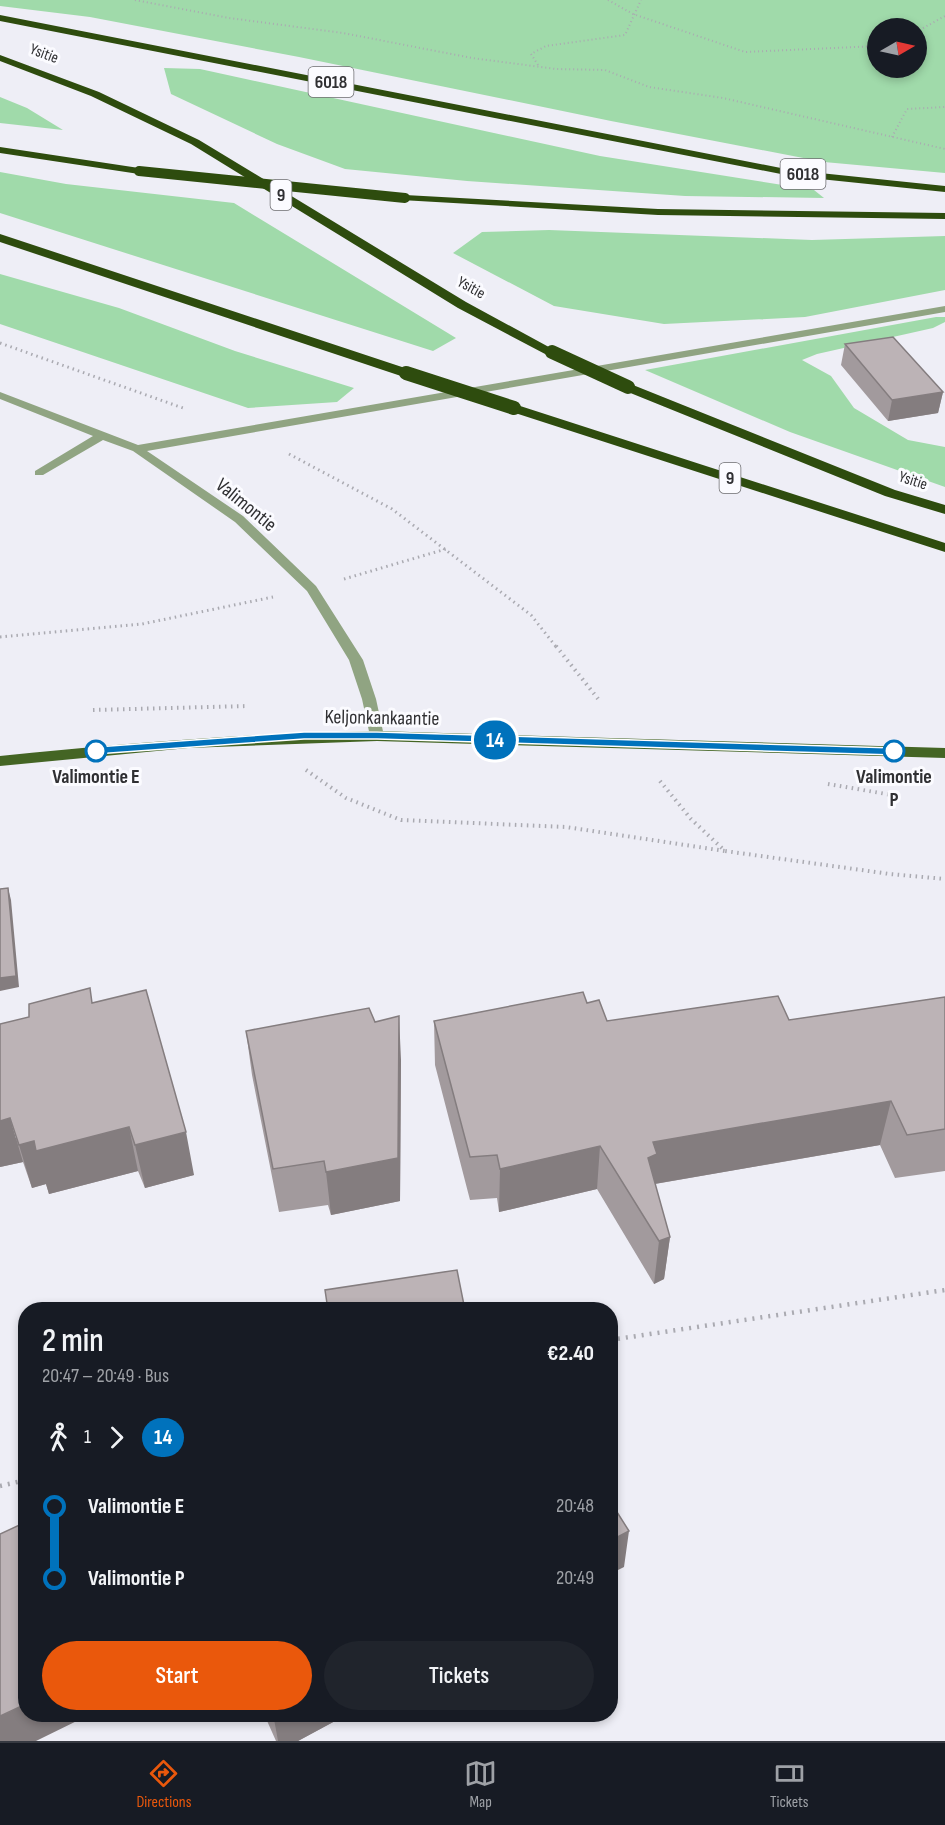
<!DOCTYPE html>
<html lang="en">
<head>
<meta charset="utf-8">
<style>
  body { margin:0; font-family:"Sofia Sans Condensed",sans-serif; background:#20242c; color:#f1f3f6; height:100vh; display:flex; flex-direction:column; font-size:22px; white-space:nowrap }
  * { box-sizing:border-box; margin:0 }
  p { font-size:20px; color:#9ea1a6 }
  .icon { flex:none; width:33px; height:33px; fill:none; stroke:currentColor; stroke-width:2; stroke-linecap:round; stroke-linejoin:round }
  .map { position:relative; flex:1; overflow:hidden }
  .details { position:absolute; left:18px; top:1302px; width:600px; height:420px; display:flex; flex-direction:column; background:#171b24; border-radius:24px; box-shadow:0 3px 9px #0003 }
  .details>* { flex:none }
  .badge { padding:0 12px; border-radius:20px; font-size:21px; line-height:39px }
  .needle { width:39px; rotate:81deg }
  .tools { position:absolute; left:867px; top:18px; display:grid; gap:12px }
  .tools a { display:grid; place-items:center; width:60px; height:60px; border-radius:50%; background:#171b24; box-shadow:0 3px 9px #0003; font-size:30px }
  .map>.badge { position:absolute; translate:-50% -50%; box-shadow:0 0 0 3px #fff }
  .legs { display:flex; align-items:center; gap:9px; height:66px; padding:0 24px; font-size:20px }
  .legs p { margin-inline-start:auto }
  .headline { display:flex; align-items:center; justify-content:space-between; height:102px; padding:0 24px }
  h1 { font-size:33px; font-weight:600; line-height:45px }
  .button { display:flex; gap:12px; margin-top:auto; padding:12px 24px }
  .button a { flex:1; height:69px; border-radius:36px; background:#ea580c; color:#fff; font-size:24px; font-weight:600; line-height:69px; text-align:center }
  .button a+a { background:#20242c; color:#f1f3f6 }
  ul { padding:0 24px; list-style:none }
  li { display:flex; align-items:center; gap:21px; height:72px; font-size:22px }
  li i { display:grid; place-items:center; width:9px; height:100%; margin:0 8px; background:currentColor }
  li i::after { content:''; width:15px; height:15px; margin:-8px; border:4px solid; border-radius:50%; background:#171b24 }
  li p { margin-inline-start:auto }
  li:first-child i { background:linear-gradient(#0000 50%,currentColor 0) }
  li:last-child i { background:linear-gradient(currentColor 50%,#0000 0) }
  .dock { display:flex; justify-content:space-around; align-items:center; height:84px; border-top:2px solid #363941; background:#171b24; font-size:16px; color:#9ea1a6 }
  .dock a { display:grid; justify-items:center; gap:3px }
  .dock .active { color:#ea580c }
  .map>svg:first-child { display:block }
  .green { fill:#a0daaa; fill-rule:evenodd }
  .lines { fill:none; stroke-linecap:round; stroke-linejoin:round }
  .path-far3 { stroke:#aaaab1; stroke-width:2; stroke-dasharray:1 3; stroke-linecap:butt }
  .path-far2 { stroke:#aaaab1; stroke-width:3; stroke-dasharray:1.5 4; stroke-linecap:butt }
  .path-far1 { stroke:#aaaab1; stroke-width:4; stroke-dasharray:1.5 4.5; stroke-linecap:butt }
  .path { stroke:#aaaab1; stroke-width:4.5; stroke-dasharray:2 6; stroke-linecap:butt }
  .minor { fill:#90a482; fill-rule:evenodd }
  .major { fill:#446524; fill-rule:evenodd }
  .highway { fill:#2e4c0e; fill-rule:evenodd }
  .highway-bridge-far1 { stroke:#2e4c0e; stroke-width:10 }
  .highway-bridge { stroke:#2e4c0e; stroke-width:14 }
  .wall { fill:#a29a9d }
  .shaded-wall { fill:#847d7f }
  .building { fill:#bcb3b6; stroke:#847d7f; stroke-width:1.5 }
  .line-1 { fill:#0072bc; stroke:#fff; stroke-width:1.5 }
  .stop-1-dot { fill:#fff; stroke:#0072bc; stroke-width:3 }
  .labels { text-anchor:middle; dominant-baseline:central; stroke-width:6; stroke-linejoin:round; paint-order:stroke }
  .far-street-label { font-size:16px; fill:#303033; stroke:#fbfbff }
  .shield { fill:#fbfbff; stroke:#6d6d70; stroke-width:1.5 }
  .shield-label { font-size:18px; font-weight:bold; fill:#303033 }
  .street-label { font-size:20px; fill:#303033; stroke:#fbfbff }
  .stop-label { font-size:20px; font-weight:bold; fill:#303033; stroke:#fbfbff }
</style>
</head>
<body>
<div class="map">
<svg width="945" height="1741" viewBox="0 0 945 1741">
  <rect width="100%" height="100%" fill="#eeeef6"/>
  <path class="green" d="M0,0H945V173L824,162L611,121L299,57L90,17L0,6ZM878,28H916V68H878Z
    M164,68L200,69L600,156L814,190L824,198L685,196L467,181L345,169L277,144L171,94Z
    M0,97L27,108L63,130L0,123Z
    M0,172L66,184L234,203L456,338L433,351L0,213Z
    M549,230L812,240L945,236V290L805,317L664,324L554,306L453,253L482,232Z
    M0,274L119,308L235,351L354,388L337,402L248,408L0,324Z
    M936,317H945V322L933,328L817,354L802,360L831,376L854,408L908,440L945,447V487L790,432L645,370Z"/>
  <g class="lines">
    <path class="path-far3" d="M135,0L229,18L343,33L472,58L556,69L605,70L649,87L723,98L945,149
      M608,0L633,14L745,52L878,46
      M916,32L945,16
      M538,65L531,54L546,46L625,35L641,0
      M892,137L907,109L945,107"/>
    <path class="path-far2" d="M0,343L183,408
      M289,454L392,509L531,615L557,648
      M344,579L446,549
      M0,637L142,624L273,597"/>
    <path class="path-far1" d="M556,646L599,700
      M93,710L248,706
      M306,770L346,798L401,820L566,827L725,851
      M660,781L691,819L725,851L890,874L945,879
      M828,784L892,795"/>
    <path class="path" d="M610,1340L945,1290
      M0,1486L26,1480"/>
    <path class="minor" d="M945,306V312L147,451L243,516L316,586L363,660L376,699L384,736L377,741L370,736L362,699L349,660L307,591L235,522L133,451L103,440L43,475H35V471L93,436L0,399V392L138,445Z"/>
    <path class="major" d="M377,731L945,748V758L377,741L188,748L0,766V756C125,743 251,733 377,731Z"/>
    <path class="highway" d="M0,15L791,170L945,186V192L791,176L0,21Z
      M0,55L99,92L199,140L466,302L558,352L557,355H547L458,308L191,144L91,96L0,61Z
      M0,147L139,168L145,171L139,174L0,153Z
      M405,195L658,209L945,213V219L658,215L401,200V196Z
      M0,234L411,370L413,373L406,377L401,376L0,242Z
      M628,383L895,490L945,505V514L885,496L623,390L621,387Z
      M514,404L945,543V552L509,411L507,408L509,405Z"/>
    <path class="highway-bridge-far1" d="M139,171L405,198"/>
    <path class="highway-bridge" d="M552,352L628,387
      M406,373L514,408"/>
  </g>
  <path class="wall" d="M845,344L943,392L938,413L888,421L841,365Z
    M945,997V1171L895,1178L880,1145L655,1184L670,1237L664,1279L654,1284L597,1189L499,1212L497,1198L470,1200L435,1065L434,1021L587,1003L607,1021L789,1020Z
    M93,1003L194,1175L145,1188L138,1171L49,1194L46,1184L32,1188L23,1162L0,1167Z
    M375,1022L401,1060L400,1201L331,1215L328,1205L279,1212L252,1075L246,1031Z
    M264,1714H348L298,1741H276Z"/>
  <path class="shaded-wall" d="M943,392L938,413L888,421L892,400Z
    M8,888L11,900L19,987L0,991V978Z
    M399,1016L401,1060L400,1201L331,1215L326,1172Z
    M891,1101L880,1145L654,1184L648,1158L653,1142Z
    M10,1118L23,1162L0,1167V1121Z
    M129,1127L138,1171L49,1194L46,1184L32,1188L19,1145L34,1141Z
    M186,1132L194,1175L145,1188L135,1145Z
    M600,1146L597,1189L499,1212L500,1169Z
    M670,1237L664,1279L654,1284L659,1241Z
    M629,1531L624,1567L610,1574V1541Z
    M26,1704V1714H91L36,1741H0V1716Z
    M282,1714H348L298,1741H278L274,1719Z"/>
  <path class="building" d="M893,337L943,392L892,400L845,344Z
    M8,888L16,976L0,978V889Z
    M90,988L92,1003L146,990L186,1132L135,1145L129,1127L36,1151L34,1141L19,1145L10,1118L0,1121V1024L29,1017V1004Z
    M583,992L587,1003L599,1000L607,1021L778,996L789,1020L945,997V1129L907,1135L891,1101L653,1142L657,1154L648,1158L670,1237L659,1241L600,1146L500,1169L497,1155L470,1157L434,1021Z
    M369,1008L375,1022L399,1016L398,1158L326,1172L324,1161L273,1169L246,1031Z
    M457,1270L465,1310H328L325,1290Z
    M610,1501L629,1531L610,1541Z
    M26,1522V1704L0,1716V1534Z
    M272,1714H282L274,1719Z"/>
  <path class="line-1" d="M304,732H377L894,748L899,751L894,755L377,739H304L96,754L91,751L96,747Z"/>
  <g class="stop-1-dot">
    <circle cx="96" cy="751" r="10"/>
    <circle cx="894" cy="751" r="10"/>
  </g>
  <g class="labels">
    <g class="far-street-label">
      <text transform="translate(44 54) rotate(21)">Ysitie</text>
      <text transform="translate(471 288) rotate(29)">Ysitie</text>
      <text transform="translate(913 481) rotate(18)">Ysitie</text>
    </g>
    <g class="shield">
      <rect x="308.5" y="67" width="45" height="30" rx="4.5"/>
      <rect x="780.5" y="159" width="45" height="30" rx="4.5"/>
      <rect x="270.5" y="180" width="21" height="30" rx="4.5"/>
      <rect x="719.5" y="463" width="21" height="30" rx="4.5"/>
    </g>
    <g class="shield-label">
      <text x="331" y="82">6018</text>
      <text x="803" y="174">6018</text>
      <text x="281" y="195">9</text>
      <text x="730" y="478">9</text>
    </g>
    <g class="street-label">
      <text transform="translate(246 505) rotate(39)">Valimontie</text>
      <text transform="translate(382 718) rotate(1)">Keljonkankaantie</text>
    </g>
    <g class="stop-label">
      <text x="96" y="777">Valimontie E</text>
      <text x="894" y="777">Valimontie<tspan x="894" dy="23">P</tspan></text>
    </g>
  </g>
</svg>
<div class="tools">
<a><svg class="needle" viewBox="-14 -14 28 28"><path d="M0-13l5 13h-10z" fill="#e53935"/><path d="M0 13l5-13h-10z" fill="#9ea1a6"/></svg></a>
</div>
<b class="badge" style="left:495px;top:740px;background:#0072bc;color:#fff">14</b>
<section class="details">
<div class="headline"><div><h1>2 min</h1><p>20:47 – 20:49 · Bus</p></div><b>€2.40</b></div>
<div class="legs"><svg class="icon" aria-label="walk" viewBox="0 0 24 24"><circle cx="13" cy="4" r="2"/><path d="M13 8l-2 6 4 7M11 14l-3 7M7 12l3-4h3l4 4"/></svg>1<svg class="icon" aria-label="forward" viewBox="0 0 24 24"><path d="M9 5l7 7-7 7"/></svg><b class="badge" style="background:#0072bc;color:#fff">14</b></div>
<ul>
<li><i style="color:#0072bc"></i><b>Valimontie E</b><p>20:48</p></li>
<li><i style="color:#0072bc"></i><b>Valimontie P</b><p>20:49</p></li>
</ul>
<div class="button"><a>Start</a><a>Tickets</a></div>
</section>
</div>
<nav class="dock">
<a class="active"><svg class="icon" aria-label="directions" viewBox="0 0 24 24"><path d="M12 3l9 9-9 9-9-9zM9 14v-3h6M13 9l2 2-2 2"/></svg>Directions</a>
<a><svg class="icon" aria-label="map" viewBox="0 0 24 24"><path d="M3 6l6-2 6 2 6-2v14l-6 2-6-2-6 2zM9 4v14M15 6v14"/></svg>Map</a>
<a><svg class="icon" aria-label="tickets" viewBox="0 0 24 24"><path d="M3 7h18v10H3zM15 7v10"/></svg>Tickets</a>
</nav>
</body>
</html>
